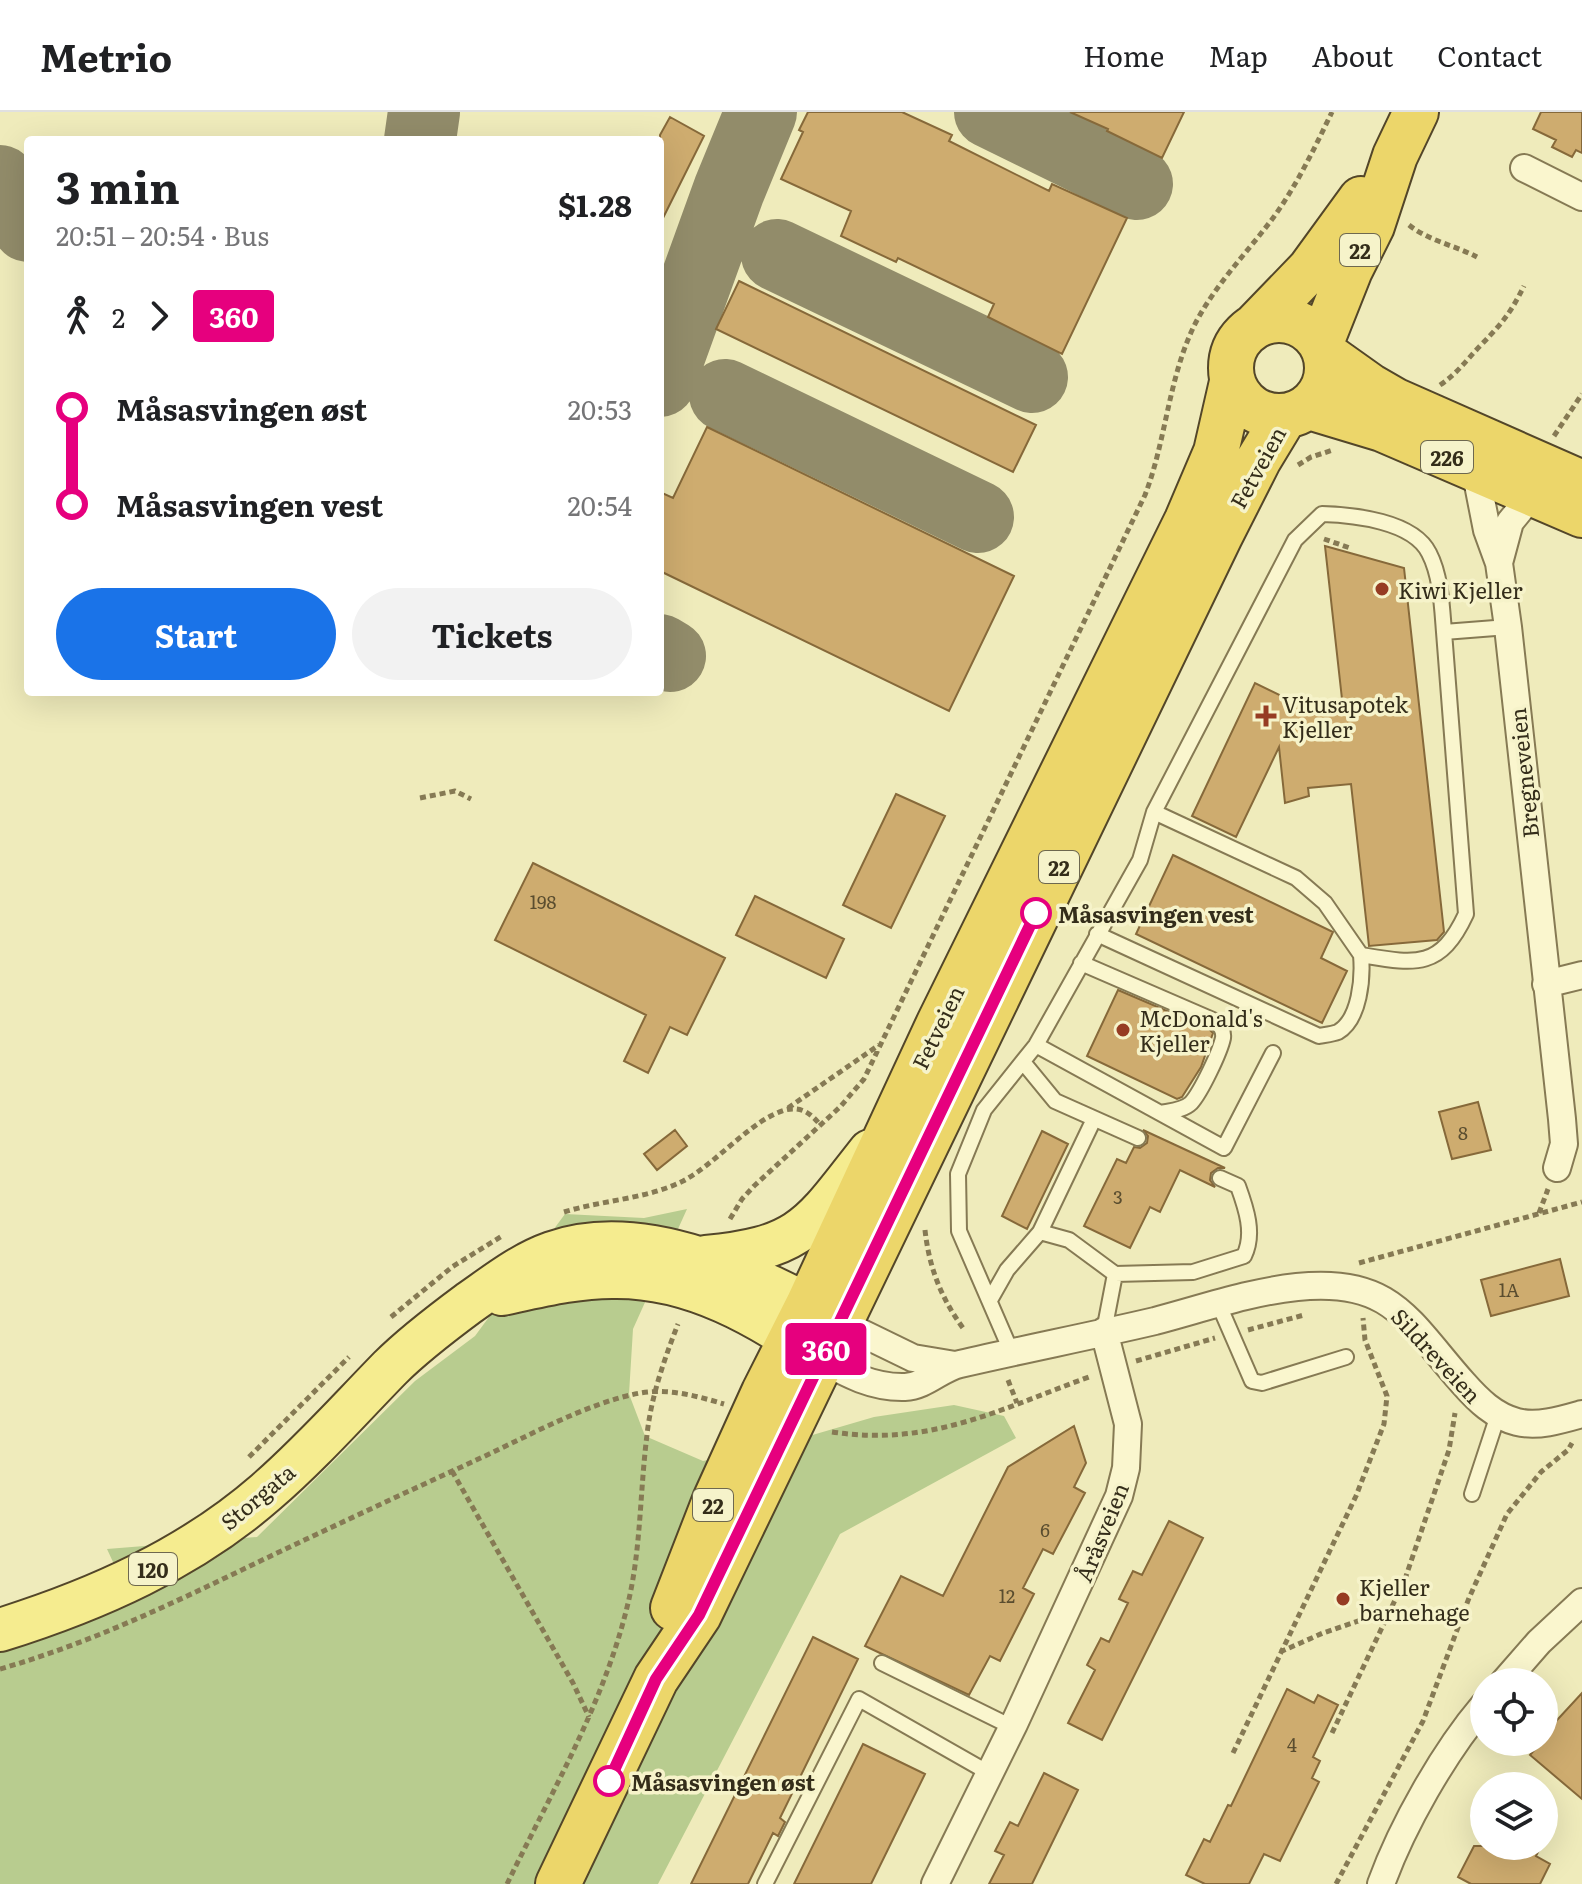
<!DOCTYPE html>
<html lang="en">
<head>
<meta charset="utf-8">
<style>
  body { margin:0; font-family:Literata,serif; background:#f2f2f2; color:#202124; height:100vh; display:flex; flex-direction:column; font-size:30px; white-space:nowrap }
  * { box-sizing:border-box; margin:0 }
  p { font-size:26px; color:#757577 }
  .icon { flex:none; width:44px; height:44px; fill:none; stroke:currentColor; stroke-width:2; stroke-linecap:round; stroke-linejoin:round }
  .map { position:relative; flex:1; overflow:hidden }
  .sheet { position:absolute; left:24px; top:24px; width:640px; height:560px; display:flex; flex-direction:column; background:#fff; border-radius:8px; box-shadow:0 8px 32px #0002 }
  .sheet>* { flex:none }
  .badge { padding:0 16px; border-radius:6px; font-size:28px; line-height:52px }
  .controls { position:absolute; left:1470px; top:1556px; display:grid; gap:16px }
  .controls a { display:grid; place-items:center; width:88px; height:88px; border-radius:50%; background:#fff; box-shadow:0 8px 32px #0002; font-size:40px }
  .map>.badge { position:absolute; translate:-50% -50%; box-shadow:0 0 0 4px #fff }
  .legs { display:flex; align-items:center; gap:12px; height:88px; padding:0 32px; font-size:26px }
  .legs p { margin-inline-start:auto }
  .headline { display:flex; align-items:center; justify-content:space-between; height:136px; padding:0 32px }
  h1 { font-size:44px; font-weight:700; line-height:60px }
  .primary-button { display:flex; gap:16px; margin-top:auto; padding:16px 32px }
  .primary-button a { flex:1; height:92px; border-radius:48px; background:#1a73e8; color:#fff; font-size:32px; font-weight:700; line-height:92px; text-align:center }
  .primary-button a+a { background:#f2f2f2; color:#202124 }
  ul { padding:0 32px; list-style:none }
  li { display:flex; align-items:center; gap:28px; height:96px; font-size:30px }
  li i { display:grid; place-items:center; width:12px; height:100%; margin:0 10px; background:currentColor }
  li i::after { content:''; width:20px; height:20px; margin:-10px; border:6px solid; border-radius:50%; background:#fff }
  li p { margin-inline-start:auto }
  li:first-child i { background:linear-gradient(#0000 50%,currentColor 0) }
  li:last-child i { background:linear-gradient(currentColor 50%,#0000 0) }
  header { display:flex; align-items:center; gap:48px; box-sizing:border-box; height:112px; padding:0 40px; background:#fff; border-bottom:2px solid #e0e0e0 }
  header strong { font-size:38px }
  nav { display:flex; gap:44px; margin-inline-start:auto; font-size:28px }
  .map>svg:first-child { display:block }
  .green { fill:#b8cc8f }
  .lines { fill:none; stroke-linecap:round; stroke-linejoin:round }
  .taxiway { stroke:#928c6a; stroke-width:72 }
  .building { fill:#ceac6f; stroke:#86693a; stroke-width:2 }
  .service-casing { stroke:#867a54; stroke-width:18 }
  .minor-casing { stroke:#867a54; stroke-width:30 }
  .primary-casing { stroke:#534629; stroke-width:46 }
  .trunk-casing { stroke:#534629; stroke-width:48 }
  .path { stroke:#867a54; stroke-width:5; stroke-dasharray:6 4; stroke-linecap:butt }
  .service { stroke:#faf6ce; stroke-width:14 }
  .minor { stroke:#faf6ce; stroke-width:26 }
  .primary { stroke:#f5ec8f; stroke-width:42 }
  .trunk { stroke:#ecd66a; stroke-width:44 }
  .line-1-casing { stroke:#fff; stroke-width:18 }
  .line-1 { stroke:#e6007e; stroke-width:12 }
  .poi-dot { fill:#963c23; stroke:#f6f3ca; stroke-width:3 }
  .stop-1-dot { fill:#fff; stroke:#e6007e; stroke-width:4 }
  .labels { text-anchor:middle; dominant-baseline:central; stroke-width:7; stroke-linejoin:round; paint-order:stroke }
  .number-label { font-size:18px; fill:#5a4d2f }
  .shield { fill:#f6f3ca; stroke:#6e684f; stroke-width:2 }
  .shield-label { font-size:20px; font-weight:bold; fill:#342d1a }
  .street-label { font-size:22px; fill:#342d1a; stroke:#f6f3ca }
  .poi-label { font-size:22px; fill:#342d1a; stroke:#f6f3ca; text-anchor:start }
  .stop-label { font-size:22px; font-weight:bold; fill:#342d1a; stroke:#f6f3ca; text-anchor:start }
</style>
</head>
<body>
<header>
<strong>Metrio</strong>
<nav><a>Home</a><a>Map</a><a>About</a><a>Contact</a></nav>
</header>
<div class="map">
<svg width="1582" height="1772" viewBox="0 0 1582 1772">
  <rect width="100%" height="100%" fill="#efebbb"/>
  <path class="green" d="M687,1097L633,1217L629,1282L645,1324L703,1349L768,1336L874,1305L954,1293L1004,1304L1016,1326L840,1422L658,1772H0V1526L51,1517L132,1491L107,1437L257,1425L415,1269L475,1224L565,1102L644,1106Z"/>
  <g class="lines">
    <path class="taxiway" d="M990,0L1137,72
      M420,28L424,0
      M0,69L1,81L28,114
      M777,143L1032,265
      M660,269L729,78L761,0
      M725,283L978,405
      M660,538L670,544"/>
  </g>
  <path class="building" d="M808,0H902L952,23L949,29L1049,79L1052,72L1127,106L1062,242L988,205L994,192L898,146L896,150L841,124L851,99L781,67L803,20L799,18Z
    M1070,0H1184L1162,46L1107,19L1108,17Z
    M1541,0H1582V41L1576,38L1572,45L1552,35L1556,28L1533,17Z
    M670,5L704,24L660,112V23Z
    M739,169L1036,313L1013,360L716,217Z
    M707,315L1014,464L949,599L660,459V380L673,386Z
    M1325,434L1404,456L1444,820L1437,828L1369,834L1351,672L1308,676L1309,684L1285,691L1279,635L1236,725L1192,704L1255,571L1312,599L1343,596Z
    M896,682L945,704L891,816L843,793Z
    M1173,743L1333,820L1321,846L1347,859L1322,911L1136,822Z
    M533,751L725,846L687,923L670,915L648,961L624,949L646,903L495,828Z
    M755,784L844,827L826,866L736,823Z
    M1118,878L1209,917L1213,921L1201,955L1182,985L1177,987L1087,944Z
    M1478,990L1491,1038L1452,1047L1439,1000Z
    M675,1018L687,1034L657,1058L644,1042Z
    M1143,1018L1225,1056H1218L1211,1061L1210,1068L1215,1075L1180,1058L1160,1100L1150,1095L1130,1136L1084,1114L1117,1047L1126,1051L1134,1035L1140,1036L1147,1031L1148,1024Z
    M1042,1019L1068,1032L1027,1117L1002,1104Z
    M1560,1147L1569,1184L1491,1204L1481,1168Z
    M1074,1314L1086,1351L1074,1375L1085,1381L1053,1442L1043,1437L1023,1476L1034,1482L1000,1549L990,1544L969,1583L865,1534L901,1464L943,1484L1008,1355Z
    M1169,1409L1203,1426L1102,1628L1068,1611L1095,1558L1087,1553L1101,1526L1109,1530L1128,1491L1119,1487L1133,1459L1142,1463Z
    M813,1525L858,1547L780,1706L785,1710L778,1724L773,1721L748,1772H691Z
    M1287,1577L1314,1591L1318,1583L1338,1593L1313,1645L1320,1649L1312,1666L1319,1670L1280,1749L1264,1742L1249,1772H1205L1186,1763L1204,1727L1210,1730L1228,1693L1231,1694Z
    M1582,1581V1687L1530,1643L1541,1630H1544L1548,1621L1546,1620Z
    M863,1632L925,1662L871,1772H794Z
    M1044,1661L1078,1678L1032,1772H989L1004,1743L995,1739L1010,1710L1018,1714Z
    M1474,1734H1541L1536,1744L1550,1752L1540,1772H1471L1458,1765Z"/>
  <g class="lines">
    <defs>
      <path id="service" d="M1154,700L1296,766L1325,791L1361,843C1415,852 1440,858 1466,802L1444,520
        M1097,822L1319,924C1324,923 1333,922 1338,920C1360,907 1363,866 1361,843
        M1081,851L1215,909C1220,914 1224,918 1223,926C1220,940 1201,980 1191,991C1184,998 1171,999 1161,1001
        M1036,933L1224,1036L1273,941
        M1023,950L1055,989L1138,1026
        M1040,1120L1094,1007
        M990,1188L1007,1158L1040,1120L1069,1128L1115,1162L1193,1160L1244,1144C1255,1122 1246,1096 1238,1074L1220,1066
        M1219,1193L1252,1269L1262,1271L1346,1245
        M1104,1219L1115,1162
        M1011,1239L959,1119L958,1062L984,998L1036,933L1140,748L1154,700L1295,428L1322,402C1354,403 1413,409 1429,441C1441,464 1442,495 1444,520L1508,515
        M1472,1382L1498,1303
        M882,1551L1012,1615
        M765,1772L859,1587L989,1661"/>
      <path id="minor" d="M1524,56L1582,85
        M1475,357L1487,418L1499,451L1508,515L1562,1007L1564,1032L1557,1056
        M1499,451L1510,410L1532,383
        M1546,872L1582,863
        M839,1210L913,1246L955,1253
        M820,1247C847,1262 873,1276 905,1275C926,1274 941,1256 960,1252C1025,1237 1091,1224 1155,1209C1201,1197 1249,1180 1297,1175C1392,1165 1408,1209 1463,1271C1478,1288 1494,1304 1517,1310C1538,1315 1561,1308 1582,1302
        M1504,1570L1539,1530L1582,1490
        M935,1772L1014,1612L1119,1384L1126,1356L1128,1312L1104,1219
        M1381,1772C1402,1714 1444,1640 1484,1593"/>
      <path id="primary" d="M706,1145C804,1136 812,1112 870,1039
        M502,1182C539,1174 579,1164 617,1165C692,1165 758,1203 819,1245
        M0,1518C96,1488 189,1447 266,1380C310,1342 349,1298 390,1256C414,1232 442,1211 469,1191C495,1173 521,1152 552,1141C645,1108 757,1166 838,1209"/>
      <path id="trunk" d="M1231 256a48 48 0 1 1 96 0a48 48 0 1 1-96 0Z
        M1255,214L1310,157L1361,87
        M1321,231L1350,158L1372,114L1395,44L1416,0
        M1325,242L1370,274L1396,289L1582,371
        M1309,295L1382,317L1582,403
        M673,1496L715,1388L764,1280L808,1193L939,911L1187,408L1216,340L1232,270
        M558,1772L656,1567L699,1503L1220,424L1259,347L1285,304"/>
    </defs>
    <use href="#service" class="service-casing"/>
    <use href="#minor" class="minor-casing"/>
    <use href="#primary" class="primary-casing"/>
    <use href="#trunk" class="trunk-casing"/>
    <path class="path" d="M1409,113C1429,129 1454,133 1477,145
      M1440,273C1458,261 1468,246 1482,232C1503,210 1510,202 1524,174
      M1554,324L1582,282
      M1298,353L1311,345L1333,338
      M1324,427L1350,436
      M420,686L455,679L471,687
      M788,996L879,933
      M564,1100C603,1088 647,1087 683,1069C717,1051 751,1008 785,998C801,994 811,1001 821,1014
      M1539,1101L1548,1077
      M730,1107L742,1087L754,1074L840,995L864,967L1145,383C1166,329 1168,268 1194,214C1214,174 1246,142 1273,106C1297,73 1314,37 1332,0
      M925,1118C929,1155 941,1186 963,1216
      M1359,1151L1582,1090
      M391,1205L452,1155L502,1124
      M1248,1218L1304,1203
      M1136,1249L1215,1226
      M1008,1268L1017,1291
      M832,1320C931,1335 1000,1297 1089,1265
      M249,1345L349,1245
      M452,1359L573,1571L589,1605
      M1280,1540L1323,1521L1390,1498
      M0,1557C88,1532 169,1493 252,1453C325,1418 398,1384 472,1350C523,1327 586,1291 640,1281C668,1276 697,1284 724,1292
      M1332,1621L1405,1467L1449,1338L1455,1301
      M1233,1641L1356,1384L1384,1312L1387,1284L1365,1228L1363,1206
      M507,1772C552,1679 606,1588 629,1487C641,1434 640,1378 647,1323C651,1285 664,1248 678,1212
      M1336,1772L1423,1609L1469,1486L1507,1402L1541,1360L1568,1338L1572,1331"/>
    <use href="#service" class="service"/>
    <use href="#minor" class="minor"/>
    <use href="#primary" class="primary"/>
    <use href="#trunk" class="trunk"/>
  </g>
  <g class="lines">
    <defs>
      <path id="line-1" d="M609,1669L656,1567L699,1503L1036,801"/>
    </defs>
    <use href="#line-1" class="line-1-casing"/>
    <use href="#line-1" class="line-1"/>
  </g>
  <g class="poi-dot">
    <circle cx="1382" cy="477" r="8"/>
    <path d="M1262 592h8v8h8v8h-8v8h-8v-8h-8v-8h8z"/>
    <circle cx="1123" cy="918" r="8"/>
    <circle cx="1343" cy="1487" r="8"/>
  </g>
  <g class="stop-1-dot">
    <circle cx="1036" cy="801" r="14"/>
    <circle cx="609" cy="1669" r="14"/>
  </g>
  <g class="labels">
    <g class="number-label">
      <text x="543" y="789">198</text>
      <text x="1463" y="1020">8</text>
      <text x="1118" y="1084">3</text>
      <text x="1509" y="1177">1A</text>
      <text x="1045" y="1417">6</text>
      <text x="1007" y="1483">12</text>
      <text x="1292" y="1632">4</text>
    </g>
    <g class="shield">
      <rect x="1340" y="122" width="40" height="32" rx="6"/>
      <rect x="1421" y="329" width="52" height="32" rx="6"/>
      <rect x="1039" y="739" width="40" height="32" rx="6"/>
      <rect x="693" y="1377" width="40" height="32" rx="6"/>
      <rect x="129" y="1441" width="48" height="32" rx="6"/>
    </g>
    <g class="shield-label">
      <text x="1360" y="138">22</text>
      <text x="1447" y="345">226</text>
      <text x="1059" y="755">22</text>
      <text x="713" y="1393">22</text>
      <text x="153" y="1457">120</text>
    </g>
    <g class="street-label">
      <text transform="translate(1257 355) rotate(-61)">Fetveien</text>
      <text transform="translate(1523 661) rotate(-96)">Bregneveien</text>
      <text transform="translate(937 915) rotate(-64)">Fetveien</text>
      <text transform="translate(1437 1243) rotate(47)">Sildreveien</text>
      <text transform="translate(257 1384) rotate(-40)">Storgata</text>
      <text transform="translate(1101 1420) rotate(-68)">Åråsveien</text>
    </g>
    <g class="poi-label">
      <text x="1398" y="477">Kiwi Kjeller</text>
      <text x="1282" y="591">Vitusapotek<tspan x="1282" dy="25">Kjeller</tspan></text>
      <text x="1139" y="905">McDonald's<tspan x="1139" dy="25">Kjeller</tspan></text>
      <text x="1359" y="1474">Kjeller<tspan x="1359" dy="25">barnehage</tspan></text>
    </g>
    <g class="stop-label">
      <text x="1058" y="801">Måsasvingen vest</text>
      <text x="631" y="1669">Måsasvingen øst</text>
    </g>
  </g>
</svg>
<div class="controls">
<a><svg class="icon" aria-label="locate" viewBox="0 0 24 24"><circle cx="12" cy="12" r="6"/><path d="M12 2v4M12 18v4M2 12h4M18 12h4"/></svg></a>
<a><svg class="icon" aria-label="layers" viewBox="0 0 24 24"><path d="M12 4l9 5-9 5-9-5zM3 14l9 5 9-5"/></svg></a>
</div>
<b class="badge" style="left:826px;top:1237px;background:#e6007e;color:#fff">360</b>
<section class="sheet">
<div class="headline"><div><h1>3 min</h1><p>20:51 – 20:54 · Bus</p></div><b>$1.28</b></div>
<div class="legs"><svg class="icon" aria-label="walk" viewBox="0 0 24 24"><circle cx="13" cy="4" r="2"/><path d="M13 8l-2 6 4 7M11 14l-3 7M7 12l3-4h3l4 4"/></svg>2<svg class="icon" aria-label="forward" viewBox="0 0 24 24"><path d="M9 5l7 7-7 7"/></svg><b class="badge" style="background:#e6007e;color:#fff">360</b></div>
<ul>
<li><i style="color:#e6007e"></i><b>Måsasvingen øst</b><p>20:53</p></li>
<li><i style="color:#e6007e"></i><b>Måsasvingen vest</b><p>20:54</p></li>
</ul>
<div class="primary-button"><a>Start</a><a>Tickets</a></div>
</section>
</div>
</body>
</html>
